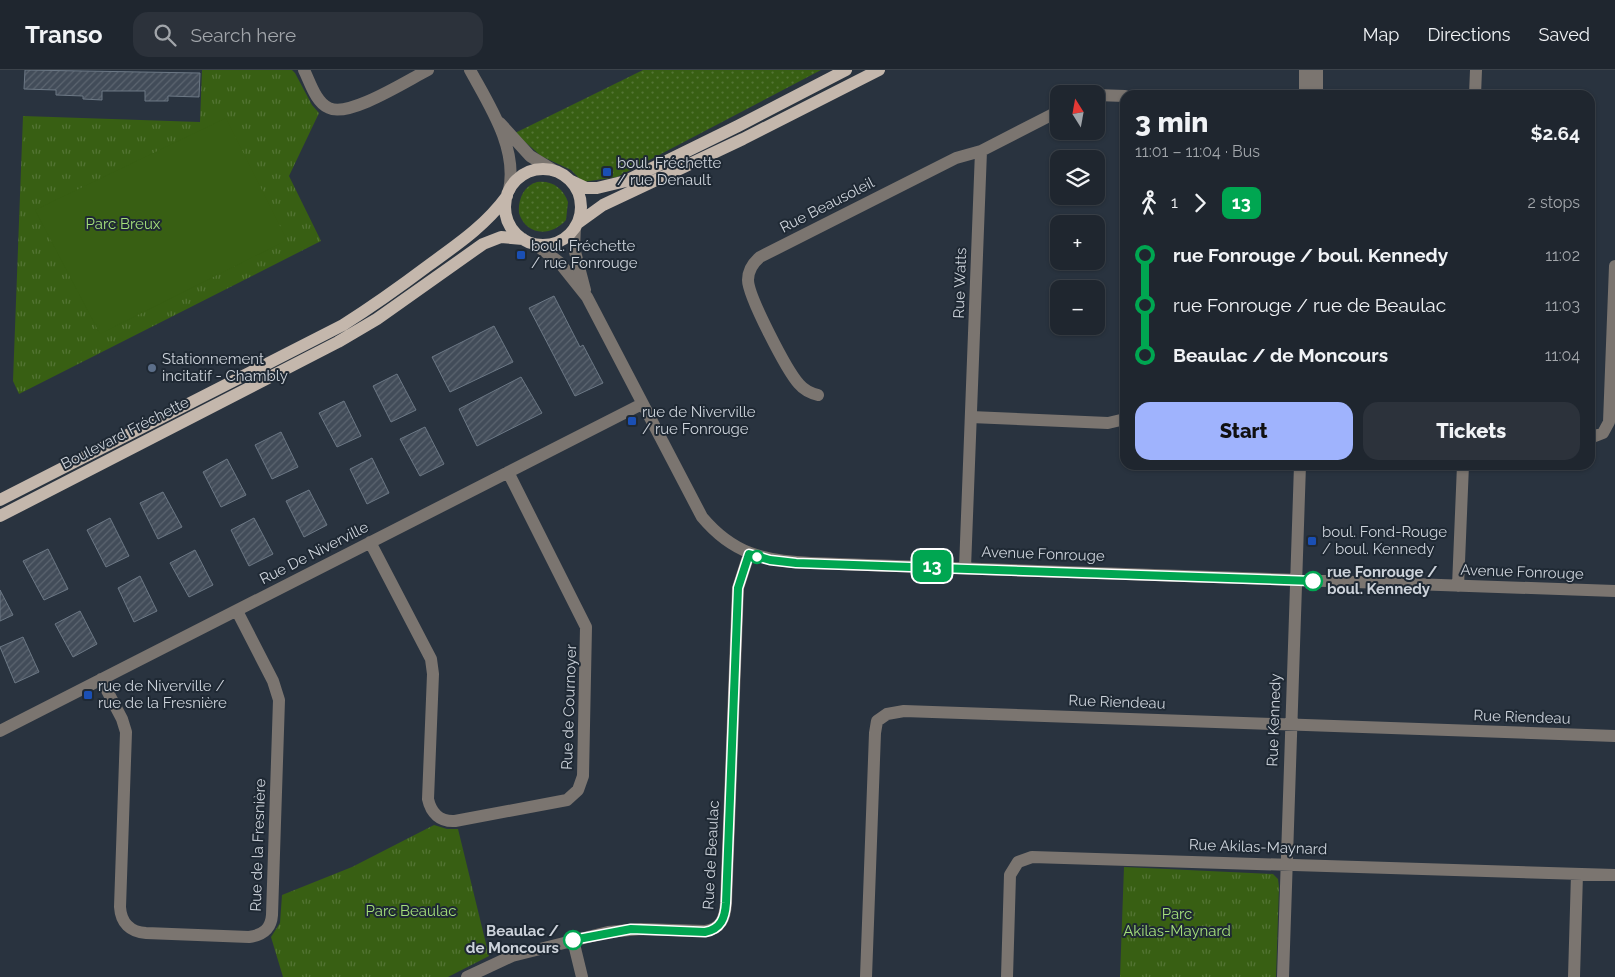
<!DOCTYPE html>
<html lang="en">
<head>
<meta charset="utf-8">
<style>
  body { margin:0; font-family:Raleway,sans-serif; background:#2c323b; color:#f1f3f6; height:100vh; display:flex; flex-direction:column; font-size:19px; white-space:nowrap }
  * { box-sizing:border-box; margin:0 }
  p { font-size:16px; color:#a1a5aa }
  .icon { flex:none; width:28px; height:28px; fill:none; stroke:currentColor; stroke-width:2; stroke-linecap:round; stroke-linejoin:round }
  .map { position:relative; flex:1; overflow:hidden }
  .drawer { position:absolute; left:1120px; top:20px; width:475px; height:380px; display:flex; flex-direction:column; background:#1f262f; border-radius:15px; box-shadow:0 1px 4px #0004,0 0 0 1px #3c434b }
  .drawer>* { flex:none }
  .badge { padding:0 10px; border-radius:8px; font-size:18px; line-height:32px }
  .needle { width:32px; rotate:349deg }
  .tools { position:absolute; left:1050px; top:15px; display:grid; gap:10px }
  .tools a { display:grid; place-items:center; width:55px; height:55px; border-radius:10px; background:#1f262f; box-shadow:0 1px 4px #0004,0 0 0 1px #3c434b; font-size:25px }
  .map>.badge { position:absolute; translate:-50% -50%; box-shadow:0 0 0 2px #fff }
  .legs { display:flex; align-items:center; gap:8px; height:55px; padding:0 15px; font-size:16px }
  .legs p { margin-inline-start:auto }
  .summary { display:flex; align-items:center; justify-content:space-between; height:85px; padding:0 15px }
  h1 { font-size:28px; font-weight:800; line-height:38px }
  .primary-button { display:flex; gap:10px; margin-top:auto; padding:10px 15px }
  .primary-button a { flex:1; height:58px; border-radius:15px; background:#9fb3fd; color:#111; font-size:20px; font-weight:800; line-height:58px; text-align:center }
  .primary-button a+a { background:#2c323b; color:#f1f3f6 }
  ul { padding:0 15px; list-style:none }
  li { display:flex; align-items:center; gap:18px; height:50px; font-size:19px }
  li i { display:grid; place-items:center; width:8px; height:100%; margin:0 6px; background:currentColor }
  li i::after { content:''; width:12px; height:12px; margin:-6px; border:4px solid; border-radius:50%; background:#1f262f }
  li p { margin-inline-start:auto }
  li:first-child i { background:linear-gradient(#0000 50%,currentColor 0) }
  li:last-child i { background:linear-gradient(currentColor 50%,#0000 0) }
  header { display:flex; align-items:center; gap:30px; box-sizing:border-box; height:70px; padding:0 25px; background:#1f262f; border-bottom:1px solid #3c434b }
  header strong { font-size:24px }
  nav { display:flex; gap:28px; margin-inline-start:auto; font-size:18px }
  .search { width:350px; height:45px; background:#2c323b; display:flex; align-items:center; gap:12px; box-sizing:border-box; padding:0 18px; border-radius:15px; color:#a1a5aa; font-size:19px }
  .map>svg:first-child { display:block }
  .grass { fill:url(#grass-dots) }
  .park { fill:url(#park-tufts) }
  .garden { fill:#385f13 }
  .building { fill:url(#building-hatch); stroke:#6c7885 }
  .lines { fill:none; stroke-linecap:round; stroke-linejoin:round }
  .minor { stroke:#7b7570; stroke-width:12 }
  .major { stroke:#c4b7ac; stroke-width:12 }
  .line-1-casing { stroke:#fff; stroke-width:11 }
  .line-1 { stroke:#00a651; stroke-width:8 }
  .transit-dot { fill:#1a4fb4; stroke:#1f2934; stroke-width:2 }
  .service-dot { fill:#5c6f8a; stroke:#1f2934; stroke-width:2 }
  .stop-1-dot { fill:#fff; stroke:#00a651; stroke-width:2.5 }
  .labels { text-anchor:middle; dominant-baseline:central; stroke-width:4; stroke-linejoin:round; paint-order:stroke }
  .poi-label { font-size:15px; fill:#ccd2da; stroke:#1f2934; text-anchor:start }
  .street-label { font-size:15px; fill:#ccd2da; stroke:#1f2934 }
  .park-label { font-size:15px; fill:#a4df7b; stroke:#1f2934 }
  .stop-label { font-size:15px; font-weight:bold; fill:#ccd2da; stroke:#1f2934; text-anchor:start }
</style>
</head>
<body>
<header>
<strong>Transo</strong>
<div class="search"><svg class="icon" aria-label="search" viewBox="0 0 24 24"><circle cx="10" cy="10" r="6"/><path d="M15 15l6 6"/></svg>Search here</div>
<nav><a>Map</a><a>Directions</a><a>Saved</a></nav>
</header>
<div class="map">
<svg width="1615" height="907" viewBox="0 0 1615 907">
  <defs>
    <pattern id="grass-dots" width="8" height="8" patternUnits="userSpaceOnUse" patternTransform="scale(1.25)"><rect width="8" height="8" fill="#385f13"/><path d="M2 2h.1M6 6h.1" fill="none" stroke="#547535" stroke-width="1.8" stroke-linecap="round"/></pattern>
    <pattern id="park-tufts" width="24" height="20" patternUnits="userSpaceOnUse" patternTransform="scale(1.25)"><rect width="24" height="20" fill="#385f13"/><path d="M3 7l-1-3M5 7V3M7 7l1-3M15 17l-1-3M17 17v-4M19 17l1-3" fill="none" stroke="#547535"/></pattern>
    <pattern id="building-hatch" width="6" height="6" patternUnits="userSpaceOnUse" patternTransform="scale(1.25)"><rect width="6" height="6" fill="#424c59"/><path d="M-1 1l2-2M0 6l6-6M5 7l2-2" fill="none" stroke="#5c6570"/></pattern>
  </defs>
  <rect width="100%" height="100%" fill="#29333f"/>
  <path class="grass" d="M643,0H821L617,107L583,112L571,100L541,86L515,63Z
    M537,112C552,110 563,118 568,132L566,150C551,167 526,166 519,143C518,130 523,116 537,112Z"/>
  <path class="park" d="M202,0H292L295,3L312,35L319,43L289,106L321,171L19,324L13,311L23,46L200,52Z
    M434,755L447,759H458L489,886L448,907H283L271,867L280,853L282,825L352,797Z
    M1124,797L1273,804L1278,809L1279,817L1276,907H1120Z"/>
  <path class="garden" d="M226,48L287,170L100,264L35,140Z"/>
  <path class="building" d="M25,0L200,3L199,27L168,26V31H145V21H102V30L83,29V26L56,25V20L24,19Z
    M554,226L580,277L583,275L603,313L575,326L529,238Z
    M494,256L513,292L450,322L432,287Z
    M397,304L416,340L391,352L373,316Z
    M521,307L542,343L477,376L459,339Z
    M344,331L361,366L337,377L319,343Z
    M425,357L444,394L420,406L400,369Z
    M281,362L298,397L272,409L255,375Z
    M372,388L389,423L367,434L350,399Z
    M227,389L246,425L221,437L203,402Z
    M309,420L327,455L304,467L286,431Z
    M163,422L182,457L158,469L140,433Z
    M110,448L129,486L106,497L87,460Z
    M254,448L273,484L249,496L231,460Z
    M48,479L68,519L44,530L23,491Z
    M195,480L213,515L189,527L170,493Z
    M140,506L157,541L134,552L118,518Z
    M0,520L13,545L0,551Z
    M80,541L97,574L73,587L55,554Z
    M23,567L39,602L15,613L0,577Z"/>
  <g class="lines">
    <path class="minor" d="M304,0C310,12 316,33 329,38C349,48 408,10 428,0
      M470,0C489,35 518,78 509,120
      M1305,0V25
      M1096,25L1125,26
      M1317,25V0
      M1475,25L1476,0
      M500,53L530,86L553,100
      M575,157L574,178L585,220
      M536,175L559,192L587,227L702,447C733,484 764,491 811,493L1615,521
      M818,325C810,323 804,320 799,314C787,301 748,226 748,210C748,200 753,193 760,187L956,88L981,81L1059,41
      M971,347L1108,353L1125,349
      M1590,368L1603,363L1609,352L1615,196
      M370,472L431,589L433,604L428,729C431,743 440,752 455,751L567,730L578,720L583,706L586,557L508,402
      M965,498L981,81
      M1458,516L1463,395
      M101,609L122,649L126,662L120,837C121,853 130,862 146,863L249,867C263,865 271,859 272,845L279,630L273,611L237,541
      M0,661L642,334
      M573,870L582,907
      M467,907L512,886L608,862L641,859L705,861C721,859 725,848 726,833L738,518L749,484
      M866,907L875,663L877,651L887,644L904,641L1615,666
      M1007,907L1010,805L1018,792L1032,787L1615,805
      M1283,907L1300,395
      M1574,907L1577,804"/>
    <path class="major" d="M505 137a38 38 0 1 1 76 0a38 38 0 1 1-76 0Z
      M571,111L586,118H597L626,111L738,56L846,0
      M578,153L603,135L743,69L879,0
      M0,430L343,255C373,236 401,216 429,195C458,174 486,155 507,126
      M0,446L338,272L377,249L483,174L501,167L523,169"/>
  </g>
  <g class="lines">
    <defs>
      <path id="line-1" d="M573,870L631,859L705,862C721,859 725,848 726,833L738,518L749,484L770,490L796,493L1313,511"/>
    </defs>
    <use href="#line-1" class="line-1-casing"/>
    <use href="#line-1" class="line-1"/>
  </g>
  <g class="transit-dot">
    <rect x="602" y="97" width="10" height="10" rx="2.5"/>
    <rect x="516" y="180" width="10" height="10" rx="2.5"/>
    <rect x="627" y="346" width="10" height="10" rx="2.5"/>
    <rect x="1307" y="466" width="10" height="10" rx="2.5"/>
    <rect x="83" y="620" width="10" height="10" rx="2.5"/>
  </g>
  <circle class="service-dot" cx="152" cy="298" r="5"/>
  <g class="stop-1-dot">
    <circle cx="757" cy="487" r="6"/>
    <circle cx="1313" cy="511" r="9"/>
    <circle cx="573" cy="870" r="9"/>
  </g>
  <g class="labels">
    <g class="poi-label">
      <text x="617" y="93">boul. Fréchette<tspan x="617" dy="17">/ rue Denault</tspan></text>
      <text x="531" y="176">boul. Fréchette<tspan x="531" dy="17">/ rue Fonrouge</tspan></text>
      <text x="162" y="289">Stationnement<tspan x="162" dy="17">incitatif - Chambly</tspan></text>
      <text x="642" y="342">rue de Niverville<tspan x="642" dy="17">/ rue Fonrouge</tspan></text>
      <text x="1322" y="462">boul. Fond-Rouge<tspan x="1322" dy="17">/ boul. Kennedy</tspan></text>
      <text x="98" y="616">rue de Niverville /<tspan x="98" dy="17">rue de la Fresnière</tspan></text>
    </g>
    <g class="street-label">
      <text transform="translate(827 135) rotate(-27)">Rue Beausoleil</text>
      <text transform="translate(960 213) rotate(-88)">Rue Watts</text>
      <text transform="translate(125 363) rotate(-27)">Boulevard Fréchette</text>
      <text transform="translate(314 483) rotate(-27)">Rue De Niverville</text>
      <text transform="translate(1043 484) rotate(2)">Avenue Fonrouge</text>
      <text transform="translate(1522 502) rotate(2)">Avenue Fonrouge</text>
      <text transform="translate(1117 632) rotate(2)">Rue Riendeau</text>
      <text transform="translate(569 637) rotate(-88)">Rue de Cournoyer</text>
      <text transform="translate(1522 647) rotate(2)">Rue Riendeau</text>
      <text transform="translate(1274 650) rotate(-88)">Rue Kennedy</text>
      <text transform="translate(258 775) rotate(-88)">Rue de la Fresnière</text>
      <text transform="translate(1258 777) rotate(2)">Rue Akilas-Maynard</text>
      <text transform="translate(711 785) rotate(-87)">Rue de Beaulac</text>
    </g>
    <g class="park-label">
      <text x="123" y="154">Parc Breux</text>
      <text x="411" y="841">Parc Beaulac</text>
      <text x="1177" y="844">Parc<tspan x="1177" dy="17">Akilas-Maynard</tspan></text>
    </g>
    <g class="stop-label">
      <text x="1327" y="502">rue Fonrouge /<tspan x="1327" dy="17">boul. Kennedy</tspan></text>
      <text x="559" y="861" text-anchor="end">Beaulac /<tspan x="559" dy="17">de Moncours</tspan></text>
    </g>
  </g>
</svg>
<div class="tools">
<a><svg class="needle" viewBox="-14 -14 28 28"><path d="M0-13l5 13h-10z" fill="#e53935"/><path d="M0 13l5-13h-10z" fill="#a1a5aa"/></svg></a>
<a><svg class="icon" aria-label="layers" viewBox="0 0 24 24"><path d="M12 4l9 5-9 5-9-5zM3 14l9 5 9-5"/></svg></a>
<a>+</a>
<a>−</a>
</div>
<b class="badge" style="left:932px;top:496px;background:#00a651;color:#fff">13</b>
<section class="drawer">
<div class="summary"><div><h1>3 min</h1><p>11:01 – 11:04 · Bus</p></div><b>$2.64</b></div>
<div class="legs"><svg class="icon" aria-label="walk" viewBox="0 0 24 24"><circle cx="13" cy="4" r="2"/><path d="M13 8l-2 6 4 7M11 14l-3 7M7 12l3-4h3l4 4"/></svg>1<svg class="icon" aria-label="forward" viewBox="0 0 24 24"><path d="M9 5l7 7-7 7"/></svg><b class="badge" style="background:#00a651;color:#fff">13</b><p>2 stops</p></div>
<ul>
<li><i style="color:#00a651"></i><b>rue Fonrouge / boul. Kennedy</b><p>11:02</p></li>
<li><i style="color:#00a651"></i><span>rue Fonrouge / rue de Beaulac</span><p>11:03</p></li>
<li><i style="color:#00a651"></i><b>Beaulac / de Moncours</b><p>11:04</p></li>
</ul>
<div class="primary-button"><a>Start</a><a>Tickets</a></div>
</section>
</div>
</body>
</html>
